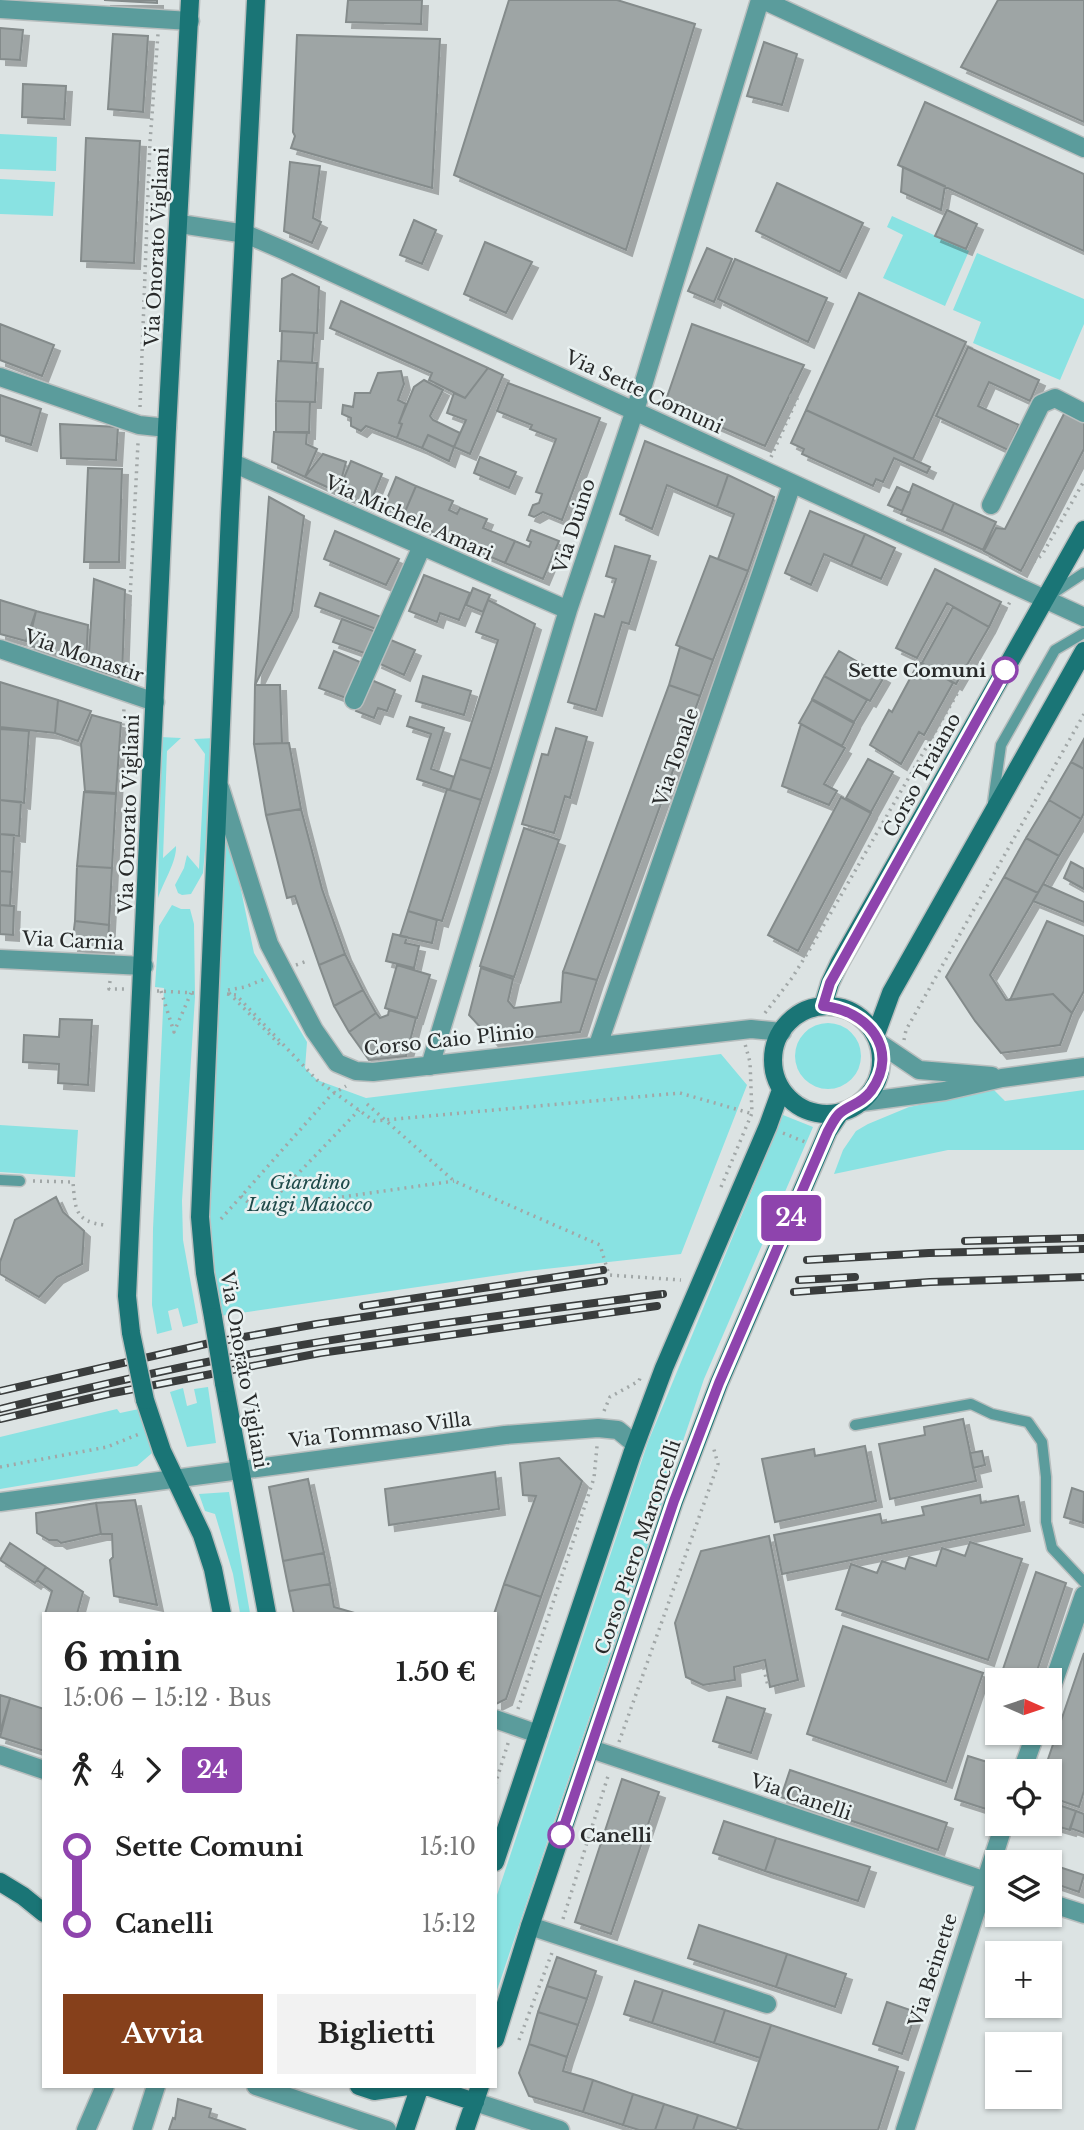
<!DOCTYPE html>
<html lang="it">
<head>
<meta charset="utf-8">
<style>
  body { margin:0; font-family:"Libre Baskerville",serif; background:#f2f2f2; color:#222; height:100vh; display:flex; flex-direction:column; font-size:26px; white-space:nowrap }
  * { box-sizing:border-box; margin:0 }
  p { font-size:23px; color:#767676 }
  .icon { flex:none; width:38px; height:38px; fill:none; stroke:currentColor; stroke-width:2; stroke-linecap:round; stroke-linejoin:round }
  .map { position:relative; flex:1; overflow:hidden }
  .side { position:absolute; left:42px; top:1612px; width:455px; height:476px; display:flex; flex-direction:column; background:#fff; border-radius:0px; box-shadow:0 2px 5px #0004 }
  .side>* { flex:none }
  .badge { padding:0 14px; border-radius:5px; font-size:24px; line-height:46px }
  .needle { width:46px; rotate:93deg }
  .tools { position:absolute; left:985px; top:1668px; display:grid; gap:14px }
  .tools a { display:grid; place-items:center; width:77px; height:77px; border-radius:0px; background:#fff; box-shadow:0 2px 5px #0004; font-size:35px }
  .map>.badge { position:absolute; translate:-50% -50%; box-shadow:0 0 0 4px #fff }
  .legs { display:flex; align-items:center; gap:10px; height:77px; padding:0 21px; font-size:23px }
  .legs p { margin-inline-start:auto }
  .head { display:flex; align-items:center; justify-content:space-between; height:119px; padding:0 21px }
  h1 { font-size:38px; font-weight:700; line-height:52px }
  .button { display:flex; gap:14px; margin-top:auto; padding:14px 21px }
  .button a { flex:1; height:80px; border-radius:0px; background:#86401b; color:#fff; font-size:28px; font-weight:700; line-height:80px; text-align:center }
  .button a+a { background:#f2f2f2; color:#222 }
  ul { padding:0 21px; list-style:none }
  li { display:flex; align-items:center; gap:24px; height:77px; font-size:26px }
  li i { display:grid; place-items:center; width:10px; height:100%; margin:0 9px; background:currentColor }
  li i::after { content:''; width:18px; height:18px; margin:-9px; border:5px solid; border-radius:50%; background:#fff }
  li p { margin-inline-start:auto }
  li:first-child i { background:linear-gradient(#0000 50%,currentColor 0) }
  li:last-child i { background:linear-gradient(currentColor 50%,#0000 0) }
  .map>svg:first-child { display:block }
  .green { fill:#89e2e2 }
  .building { fill:#9ea5a5; stroke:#848b8b; stroke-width:2; filter:url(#shadow) }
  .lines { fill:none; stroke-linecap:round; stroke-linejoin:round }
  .service-casing { stroke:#b8bebe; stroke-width:13 }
  .minor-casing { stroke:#b8bebe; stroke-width:21 }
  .tertiary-casing { stroke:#b8bebe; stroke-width:21 }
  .secondary-casing { stroke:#b8bebe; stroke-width:21 }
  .path { stroke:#a1a7a7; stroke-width:3.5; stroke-dasharray:2 5; stroke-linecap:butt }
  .service { stroke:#5b9c9c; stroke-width:10 }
  .minor { stroke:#5b9c9c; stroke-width:18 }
  .tertiary { stroke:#5b9c9c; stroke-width:18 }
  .secondary { stroke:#1a7576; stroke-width:18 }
  .rail-casing { stroke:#3a3d3d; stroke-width:8 }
  .rail { stroke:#e9f1f1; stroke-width:5; stroke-dasharray:16; stroke-linecap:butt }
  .secondary-bridge-casing { stroke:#b8bebe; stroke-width:21; stroke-linecap:butt }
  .secondary-bridge { stroke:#1a7576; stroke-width:18 }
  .line-1-casing { stroke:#fff; stroke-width:16 }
  .line-1 { stroke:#8e44ad; stroke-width:10 }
  .stop-1-dot { fill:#fff; stroke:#8e44ad; stroke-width:3.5 }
  .labels { text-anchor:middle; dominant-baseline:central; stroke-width:5; stroke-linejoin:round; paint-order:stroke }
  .street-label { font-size:19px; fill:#282a2a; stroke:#e9f1f1 }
  .stop-label { font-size:19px; font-weight:bold; fill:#282a2a; stroke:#e9f1f1; text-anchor:end }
  .park-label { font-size:19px; font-style:italic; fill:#1f4a4a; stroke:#e9f1f1 }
</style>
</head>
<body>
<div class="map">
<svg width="1084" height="2130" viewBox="0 0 1084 2130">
  <defs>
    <filter id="shadow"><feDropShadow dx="6" dy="6" stdDeviation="0" flood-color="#0004"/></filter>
  </defs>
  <rect width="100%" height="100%" fill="#dce3e3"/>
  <path class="green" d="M0,134L57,137L56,171L0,169Z
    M0,179L55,182L53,216L0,214Z
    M892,216L969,251L945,306L883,278L903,235L887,227Z
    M977,253L1084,299V324L1060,380L973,343L981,322L953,310Z
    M160,737L181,738L167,751L163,858L176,846C177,861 163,883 158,898Z
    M215,738L203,873L191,894L182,895L178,893L175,885L184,868L187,855L199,869L205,754L194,739Z
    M220,788L254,953L307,1042L305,1068L317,1080L366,1098L721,1054L747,1085L681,1254L527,1271L213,1317L205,1273Z
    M172,905L181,909H190L194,924L195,997L182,1201L183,1240L198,1323L183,1327L178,1308L168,1311L172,1330L157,1334L152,1305L153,1229L164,988L155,987L159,926Z
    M795 1056a33 33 0 1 1 66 0a33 33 0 1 1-66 0Z
    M994,1090L1005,1101L1084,1090V1150H948L834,1174L843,1150L856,1131L868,1124L909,1107Z
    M783,1115L813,1127L704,1379L495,1996V1901L648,1442Z
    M0,1125L78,1130L75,1177L0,1172Z
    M208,1387L216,1443L187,1447L170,1392L183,1388L187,1406L197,1403L194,1389Z
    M117,1409L120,1413L139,1409L152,1453L137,1466L0,1489V1437Z
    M229,1492L250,1613H240L233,1574L215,1514L205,1511L199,1494Z"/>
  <path class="building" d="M104,0H157V3Z
    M348,0H422L421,24L346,22Z
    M509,0H617L695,24L626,250L454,175Z
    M998,0H1084V122L961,67Z
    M0,28L23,30L20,60L0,59Z
    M113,34L148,36L143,112L108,109Z
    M297,35L440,39L432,188L291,148L295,136L293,132Z
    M764,42L797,54L782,105L747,96Z
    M23,84L66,86L64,119L22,117Z
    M925,102L1084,174V251L898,165Z
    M86,138L140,141L134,263L81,261Z
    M290,162L320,166L313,218L321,222L312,243L284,231Z
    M903,167L945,186L941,210L901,192Z
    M777,183L863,223L840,272L756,231Z
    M947,210L977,224L966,249L935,236Z
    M414,220L436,230L422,264L400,255Z
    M485,242L532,262L506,313L464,294Z
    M707,248L732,259L714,302L688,291Z
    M735,259L827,298L808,342L718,299Z
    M292,274L319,287L317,333L280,331L282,279Z
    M859,293L966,342L913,459L806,410Z
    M341,301L488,368L465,398L429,380L432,373L330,328Z
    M0,324L54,345L42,376L0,360Z
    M692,324L804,365L765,446L665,403Z
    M282,331L314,333L312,363L281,361Z
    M968,347L1039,380L1030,401L989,382L978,406L1019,425L1008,450L936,416Z
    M278,361L317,363L315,402L276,401Z
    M488,368L503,375L470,454L454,447L466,420L447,413L454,393L465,398Z
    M401,371L404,384L398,400L406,404L399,423L402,424L397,438L366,426L361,431L351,426V418L342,414L343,405L353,407L355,393H370L378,373Z
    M424,380L443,390L430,416L433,420L460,433L454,447L428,435L422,448L397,438L402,424L399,423L414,387Z
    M508,383L600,418L562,520L543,512L534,517L529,515L533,505L539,503L542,494L536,492L556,439L530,429L532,425L497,411Z
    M0,395L41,409L31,445L0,435Z
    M276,401L310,402L309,433L276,432Z
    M806,410L930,467L927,473L894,458L883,482L876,479L873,486L802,454L804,449L791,443Z
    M1066,410L1084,420V449L1021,571L984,551L996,528L1005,529Z
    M60,424L118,427L116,460L61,458Z
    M274,432H307L306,444L317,449L305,477L272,462Z
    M428,435L454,447L449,461L422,448Z
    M645,441L728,475L717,507L667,485L652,529L620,514Z
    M323,454L346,462L338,492L305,477Z
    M480,457L516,472L509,488L474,473Z
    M351,461L382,474L369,506L338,492Z
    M88,468L122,469L119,562H84Z
    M728,475L774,497L748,571L718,559L734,514L717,507Z
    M396,477L416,486L402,519L382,511Z
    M913,484L954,503L942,531L901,514Z
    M416,486L453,501L449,510L457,514L460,508L487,519L483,528L515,541L505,563L402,519Z
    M897,487L910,493L902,511L888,505Z
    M269,497L304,516L292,611L255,685Z
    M954,503L996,522L983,550L942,531Z
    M810,511L865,534L851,566L824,554L811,585L785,573Z
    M531,530L559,541L543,579L505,563L515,541L529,547L531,542L527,540Z
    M335,531L399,559L386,585L324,559Z
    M865,534L895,548L881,579L851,566Z
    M615,546L650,556L629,624L622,622L596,710L568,702L595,614L604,617L616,579L606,576Z
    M710,556L748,571L713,660L676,645Z
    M935,569L1001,602L989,627L947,603L917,658L896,648Z
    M424,575L470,593L459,620L440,613L437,622L409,611Z
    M94,579L125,590L122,678L88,667Z
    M473,588L490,595L483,612L466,605Z
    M320,593L381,617L376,629L315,606Z
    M0,600L36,611L26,641L0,634Z
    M488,600L535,624L491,769L460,759L498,640L476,632Z
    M953,607L989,627L956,684L922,663Z
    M36,611L88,625L86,663L28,645Z
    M342,619L376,632L367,654L333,642Z
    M386,638L415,650L404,675L376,662Z
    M680,647L713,660L700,696L669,685Z
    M334,651L360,662L346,698L319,688Z
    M839,651L884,677L870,701L824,676Z
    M919,662L953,683L924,735L919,732L901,764L870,745L889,710L892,712Z
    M423,676L471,691L464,715L416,701Z
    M824,676L867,700L854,722L812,699Z
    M369,679L395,690L387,711L378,708L374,718L356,711Z
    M0,682L58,700L55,733L0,727Z
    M255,685H280L282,743L254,744Z
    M669,685L700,696L597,980L563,972Z
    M58,700L91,711L78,741L55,733Z
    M812,700L854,723L842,746L799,723Z
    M92,715L121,723L116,793L85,791L81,744Z
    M410,717L444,728L431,769L454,777L450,790L417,779L431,734L407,726Z
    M801,724L845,748L824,784L837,791L829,805L782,786Z
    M556,728L587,737L570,798L565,796L554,833L522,824L542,754L548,755Z
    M0,729L29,731L24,803L0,800Z
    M1084,739V769L1071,762Z
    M289,743L301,809L266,815L254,744Z
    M460,759L491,769L481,800L450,790Z
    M868,759L893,772L871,812L846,798Z
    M1071,762L1084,769V813L1081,819L1049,800Z
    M447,789L481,800L442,921L408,911Z
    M84,792L116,794L112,868L77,866Z
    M841,797L871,813L798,951L768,935Z
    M0,800L21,802L19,836L0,834Z
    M1049,800L1081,819L1059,856L1026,838Z
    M301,809L322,889L345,954L319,965L295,896L287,898L266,815Z
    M524,828L559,840L514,977L480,966Z
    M0,834L14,835L12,872L0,871Z
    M1026,838L1059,856L1038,893L1004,877Z
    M1071,862L1084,869V889L1064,878Z
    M77,866L112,868L109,925L75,921Z
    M0,871L12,872L10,906L0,905Z
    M1004,877L1038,893L990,975L1006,1000L1053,994L1072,1013L1060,1045L1001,1053L975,1021L946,977Z
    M1043,884L1084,902V922L1033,901Z
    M0,905L14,906L13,935L0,934Z
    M408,911L437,920L432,943L400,936Z
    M75,921L109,925L108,949L72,945Z
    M1047,921L1084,936V991L1072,1013L1053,994L1010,1000Z
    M393,934L407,937L405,943L419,946L414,968L386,961Z
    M345,954L363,990L334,1006L319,965Z
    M397,965L430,975L417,1018L385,1008Z
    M481,968L513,979L508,1001L514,1008L561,1002L563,972L597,980L580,1032L494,1042L469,1015Z
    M363,990L376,1013L349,1032L334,1006Z
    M389,1010L416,1018L406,1056L369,1060L349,1032L376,1013L380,1018L388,1015Z
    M60,1019L92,1020L88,1085L58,1083L59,1064L23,1062L24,1035L59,1037Z
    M56,1197L63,1212L84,1231L82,1264L57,1277L39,1297L0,1274V1262L15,1220Z
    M963,1419L976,1481L890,1499L879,1444L925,1435L924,1427Z
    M865,1446L876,1501L775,1522L762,1459L814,1449L815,1456Z
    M982,1451L985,1465L973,1468L970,1453Z
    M559,1458L582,1481L541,1597L504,1584L536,1496L523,1495L520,1463Z
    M495,1472L499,1509L389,1525L385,1489Z
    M308,1479L324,1553L283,1561L269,1487Z
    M1072,1488L1084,1492L1083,1523L1064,1517Z
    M980,1495L981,1503L1018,1496L1024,1525L782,1574L774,1535L880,1514L882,1523L924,1515L922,1507Z
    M135,1500L157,1605L114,1596L110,1560L113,1557L112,1534H101L96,1503Z
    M96,1503L101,1534L61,1543L57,1540H49L37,1533L36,1513Z
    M769,1536L798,1680L770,1687L765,1660L734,1667L735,1680L703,1685L686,1677L675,1623L701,1551Z
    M970,1542L1022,1559L988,1660L836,1609L851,1564L877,1573L882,1561L905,1569L909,1557L936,1566L942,1548L965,1556Z
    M10,1543L46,1567L35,1583L0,1560Z
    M324,1553L330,1584L289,1591L283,1561Z
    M46,1567L83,1592L77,1614H45L52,1591L37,1580Z
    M1036,1572L1066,1583L1034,1680H1027L1002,1672Z
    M330,1584L334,1607L358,1614H294L289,1591Z
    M504,1584L541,1597L506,1699L496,1704L494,1614Z
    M843,1626L983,1673L946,1782L807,1734Z
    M1084,1653V1791L1079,1807L1050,1797V1771H1044Z
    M0,1695L10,1698L0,1732Z
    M727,1697L765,1709L751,1753L713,1741Z
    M10,1698L44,1709V1751L0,1737Z
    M968,1756L1000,1766L986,1809L955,1799Z
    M790,1770L947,1823L938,1850L781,1797Z
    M622,1779L659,1792L611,1934L575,1922Z
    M1050,1802L1076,1811L1070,1830L1049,1824Z
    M1076,1811L1084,1814V1833L1070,1828Z
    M724,1821L776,1838L765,1871L713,1853Z
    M776,1838L870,1867L858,1901L765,1871Z
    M1016,1853L1045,1862H1013Z
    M1050,1864L1084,1875L1079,1892L1050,1882Z
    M699,1925L787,1954L776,1987L688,1958Z
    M787,1954L846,1974L835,2007L776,1987Z
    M557,1957L596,1971L587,1999L547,1986Z
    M635,1981L663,1990L652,2023L624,2014Z
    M547,1986L587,1999L578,2025L538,2012Z
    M663,1990L725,2010L714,2043L652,2023Z
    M887,2002L916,2012L902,2054L873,2044Z
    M725,2010L771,2025L760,2058L714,2043Z
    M538,2012L578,2025L567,2057L529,2044Z
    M771,2025L898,2067L878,2130H744L737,2128Z
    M529,2044L567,2057L563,2071L593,2080L583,2112L529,2096L519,2073Z
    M593,2080L633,2094L623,2125L583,2112Z
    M633,2094L664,2104L655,2130H639L623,2125Z
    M178,2099L211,2109L209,2117L246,2130H169L173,2118L175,2119Z
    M664,2104L698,2115L693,2130H655Z
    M698,2115L737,2128L736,2130H693Z"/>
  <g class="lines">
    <defs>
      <path id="service" d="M1052,594L1084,573
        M993,802L1001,745L1055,650L1084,633
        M0,1180L20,1181
        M855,1425L971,1404L992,1414L1028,1422L1042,1442L1046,1477V1522L1052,1548L1084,1582"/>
      <path id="minor" d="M763,0L1084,148
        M0,9L190,21
        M180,224L246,234L283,250L1084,617
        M0,377L139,425L167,428
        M233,463L568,610
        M991,505L1041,404L1055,398L1084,413
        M0,649L155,702
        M354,700L422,546
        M220,788L269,944L314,1030L337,1063L356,1071L373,1072L751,1029L782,1032
        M0,959L144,966
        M879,1043L919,1070L992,1076
        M598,1045L792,484
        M430,1066L568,610L641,392L760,0
        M862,1102L945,1091L1002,1078L1084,1067
        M0,1502L505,1435L598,1428L618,1430L635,1444
        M1050,1692L1084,1595
        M495,1719L538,1734
        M591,1749L998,1885
        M0,1755L44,1770
        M1022,1771L1036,1732
        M1050,1903L1084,1914
        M530,1926L767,2004
        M256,2086L387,2130
        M86,2130L105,2086
        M142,2130L156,2086
        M905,2130L1004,1824"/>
      <path id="tertiary" d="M475,2102L560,2130"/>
      <path id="secondary" d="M823,1006L830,983L839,964L1084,530
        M773 1060a54 54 0 1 1 108 0a54 54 0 1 1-108 0Z
        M876,1034L891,993L1084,651
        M213,1317L205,1273L200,1217L230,513L256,0
        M131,1333L127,1296L167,428L190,0
        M224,1383L267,1614
        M145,1400L162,1451L202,1535L213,1569L222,1614
        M495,1862L632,1454L664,1368L768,1126L781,1090
        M0,1882L23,1896L44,1913
        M495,2039L530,1926L674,1501L719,1383L828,1131L840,1113
        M359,2086L374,2091L408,2086
        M426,2086L475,2102
        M405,2130L420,2086
        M465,2130L480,2086"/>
    </defs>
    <use href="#service" class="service-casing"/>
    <use href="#minor" class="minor-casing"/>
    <use href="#tertiary" class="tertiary-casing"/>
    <use href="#secondary" class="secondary-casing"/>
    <path class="path" d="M140,407L150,142L158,34
      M771,457L797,399L789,395
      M1023,571L1042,555L1084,481
      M126,676L138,443
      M111,949L124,708
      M296,965L307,961
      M110,981L109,989H125
      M228,990L245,987L267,978
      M157,991L195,993
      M161,991L174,1032L191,993
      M229,993L282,1047
      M227,994L236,995L317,1080L374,1121L680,1093L753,1114
      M765,1013L792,978L810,949L1010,602
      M904,1040L906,1030L1084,714
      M367,1104L454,1181L600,1245L609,1275L681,1280
      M783,1133L805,1142
      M33,1181L73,1182C75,1209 75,1222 105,1225
      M721,1187L752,1113L750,1062L745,1044
      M241,1196L248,1202L266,1208L454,1181
      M266,1207L359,1110
      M221,1219L331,1095L346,1086
      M604,1411L610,1397L639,1381L640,1378
      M0,1467L107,1447L139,1434
      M762,1661L768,1686
      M518,1709L594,1478L597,1446
      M619,1742L718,1464L713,1446
      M495,1785L509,1740
      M563,1919L609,1773
      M519,2040L553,1950"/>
    <use href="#service" class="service"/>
    <use href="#minor" class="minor"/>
    <use href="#tertiary" class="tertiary"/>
    <use href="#secondary" class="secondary"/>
    <defs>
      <path id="rail" d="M965,1241L1084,1238
        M807,1260L929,1253L1084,1249
        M799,1280L855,1277
        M794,1292L930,1282L1084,1277
        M363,1306L603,1270
        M0,1391L210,1343L317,1324L604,1281
        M0,1409C71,1392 141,1375 212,1361C362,1332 513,1314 663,1294
        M0,1419L108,1394L320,1353L657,1306"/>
    </defs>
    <use href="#rail" class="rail-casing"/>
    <use href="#rail" class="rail"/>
    <defs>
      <path id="secondary-bridge" d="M213,1317L224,1383
        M131,1333L145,1400"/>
    </defs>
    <use href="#secondary-bridge" class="secondary-bridge-casing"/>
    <use href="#secondary-bridge" class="secondary-bridge"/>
  </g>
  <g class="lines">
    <defs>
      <path id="line-1" d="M561,1835L674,1501L719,1383L828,1131C831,1126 835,1117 840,1113C851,1104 861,1104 871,1091C901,1049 867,1010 823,1006L830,983L1005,670"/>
    </defs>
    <use href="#line-1" class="line-1-casing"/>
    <use href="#line-1" class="line-1"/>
  </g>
  <g class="stop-1-dot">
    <circle cx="1005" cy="670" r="12"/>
    <circle cx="561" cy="1835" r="12"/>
  </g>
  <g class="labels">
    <g class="street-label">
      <text transform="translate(157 247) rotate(-87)">Via Onorato Vigliani</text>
      <text transform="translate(644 392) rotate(25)">Via Sette Comuni</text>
      <text transform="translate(409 518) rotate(24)">Via Michele Amari</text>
      <text transform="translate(574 526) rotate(-72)">Via Duino</text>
      <text transform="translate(84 656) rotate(19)">Via Monastir</text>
      <text transform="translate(676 757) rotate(-71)">Via Tonale</text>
      <text transform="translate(922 775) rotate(-61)">Corso Traiano</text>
      <text transform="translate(129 814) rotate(-88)">Via Onorato Vigliani</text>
      <text transform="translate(73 941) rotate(3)">Via Carnia</text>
      <text transform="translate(449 1040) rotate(-6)">Corso Caio Plinio</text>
      <text transform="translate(244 1370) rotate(80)">Via Onorato Vigliani</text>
      <text transform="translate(380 1430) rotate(-7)">Via Tommaso Villa</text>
      <text transform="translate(638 1547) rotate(-71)">Corso Piero Maroncelli</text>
      <text transform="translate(801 1797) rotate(19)">Via Canelli</text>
      <text transform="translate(933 1970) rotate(-72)">Via Beinette</text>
    </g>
    <g class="stop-label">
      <text x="986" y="670">Sette Comuni</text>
      <text x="580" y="1835" text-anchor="start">Canelli</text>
    </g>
    <g class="park-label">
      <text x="310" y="1182">Giardino<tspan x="310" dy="22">Luigi Maiocco</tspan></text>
    </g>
  </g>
</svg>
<div class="tools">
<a><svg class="needle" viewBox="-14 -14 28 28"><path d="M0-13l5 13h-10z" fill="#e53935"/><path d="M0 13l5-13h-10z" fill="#767676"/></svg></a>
<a><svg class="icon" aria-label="locate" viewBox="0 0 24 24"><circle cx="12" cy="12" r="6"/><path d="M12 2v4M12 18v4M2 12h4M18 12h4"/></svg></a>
<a><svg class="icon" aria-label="layers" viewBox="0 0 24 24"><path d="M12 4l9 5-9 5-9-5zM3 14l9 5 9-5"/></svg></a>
<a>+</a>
<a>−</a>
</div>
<b class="badge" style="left:791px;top:1218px;background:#8e44ad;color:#fff">24</b>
<section class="side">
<div class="head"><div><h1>6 min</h1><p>15:06 – 15:12 · Bus</p></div><b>1.50 €</b></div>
<div class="legs"><svg class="icon" aria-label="walk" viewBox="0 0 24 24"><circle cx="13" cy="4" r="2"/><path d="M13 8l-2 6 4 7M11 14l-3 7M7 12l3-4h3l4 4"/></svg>4<svg class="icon" aria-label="forward" viewBox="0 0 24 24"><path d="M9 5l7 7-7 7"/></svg><b class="badge" style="background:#8e44ad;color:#fff">24</b></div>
<ul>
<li><i style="color:#8e44ad"></i><b>Sette Comuni</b><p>15:10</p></li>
<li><i style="color:#8e44ad"></i><b>Canelli</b><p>15:12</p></li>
</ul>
<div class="button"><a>Avvia</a><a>Biglietti</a></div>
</section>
</div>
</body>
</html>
